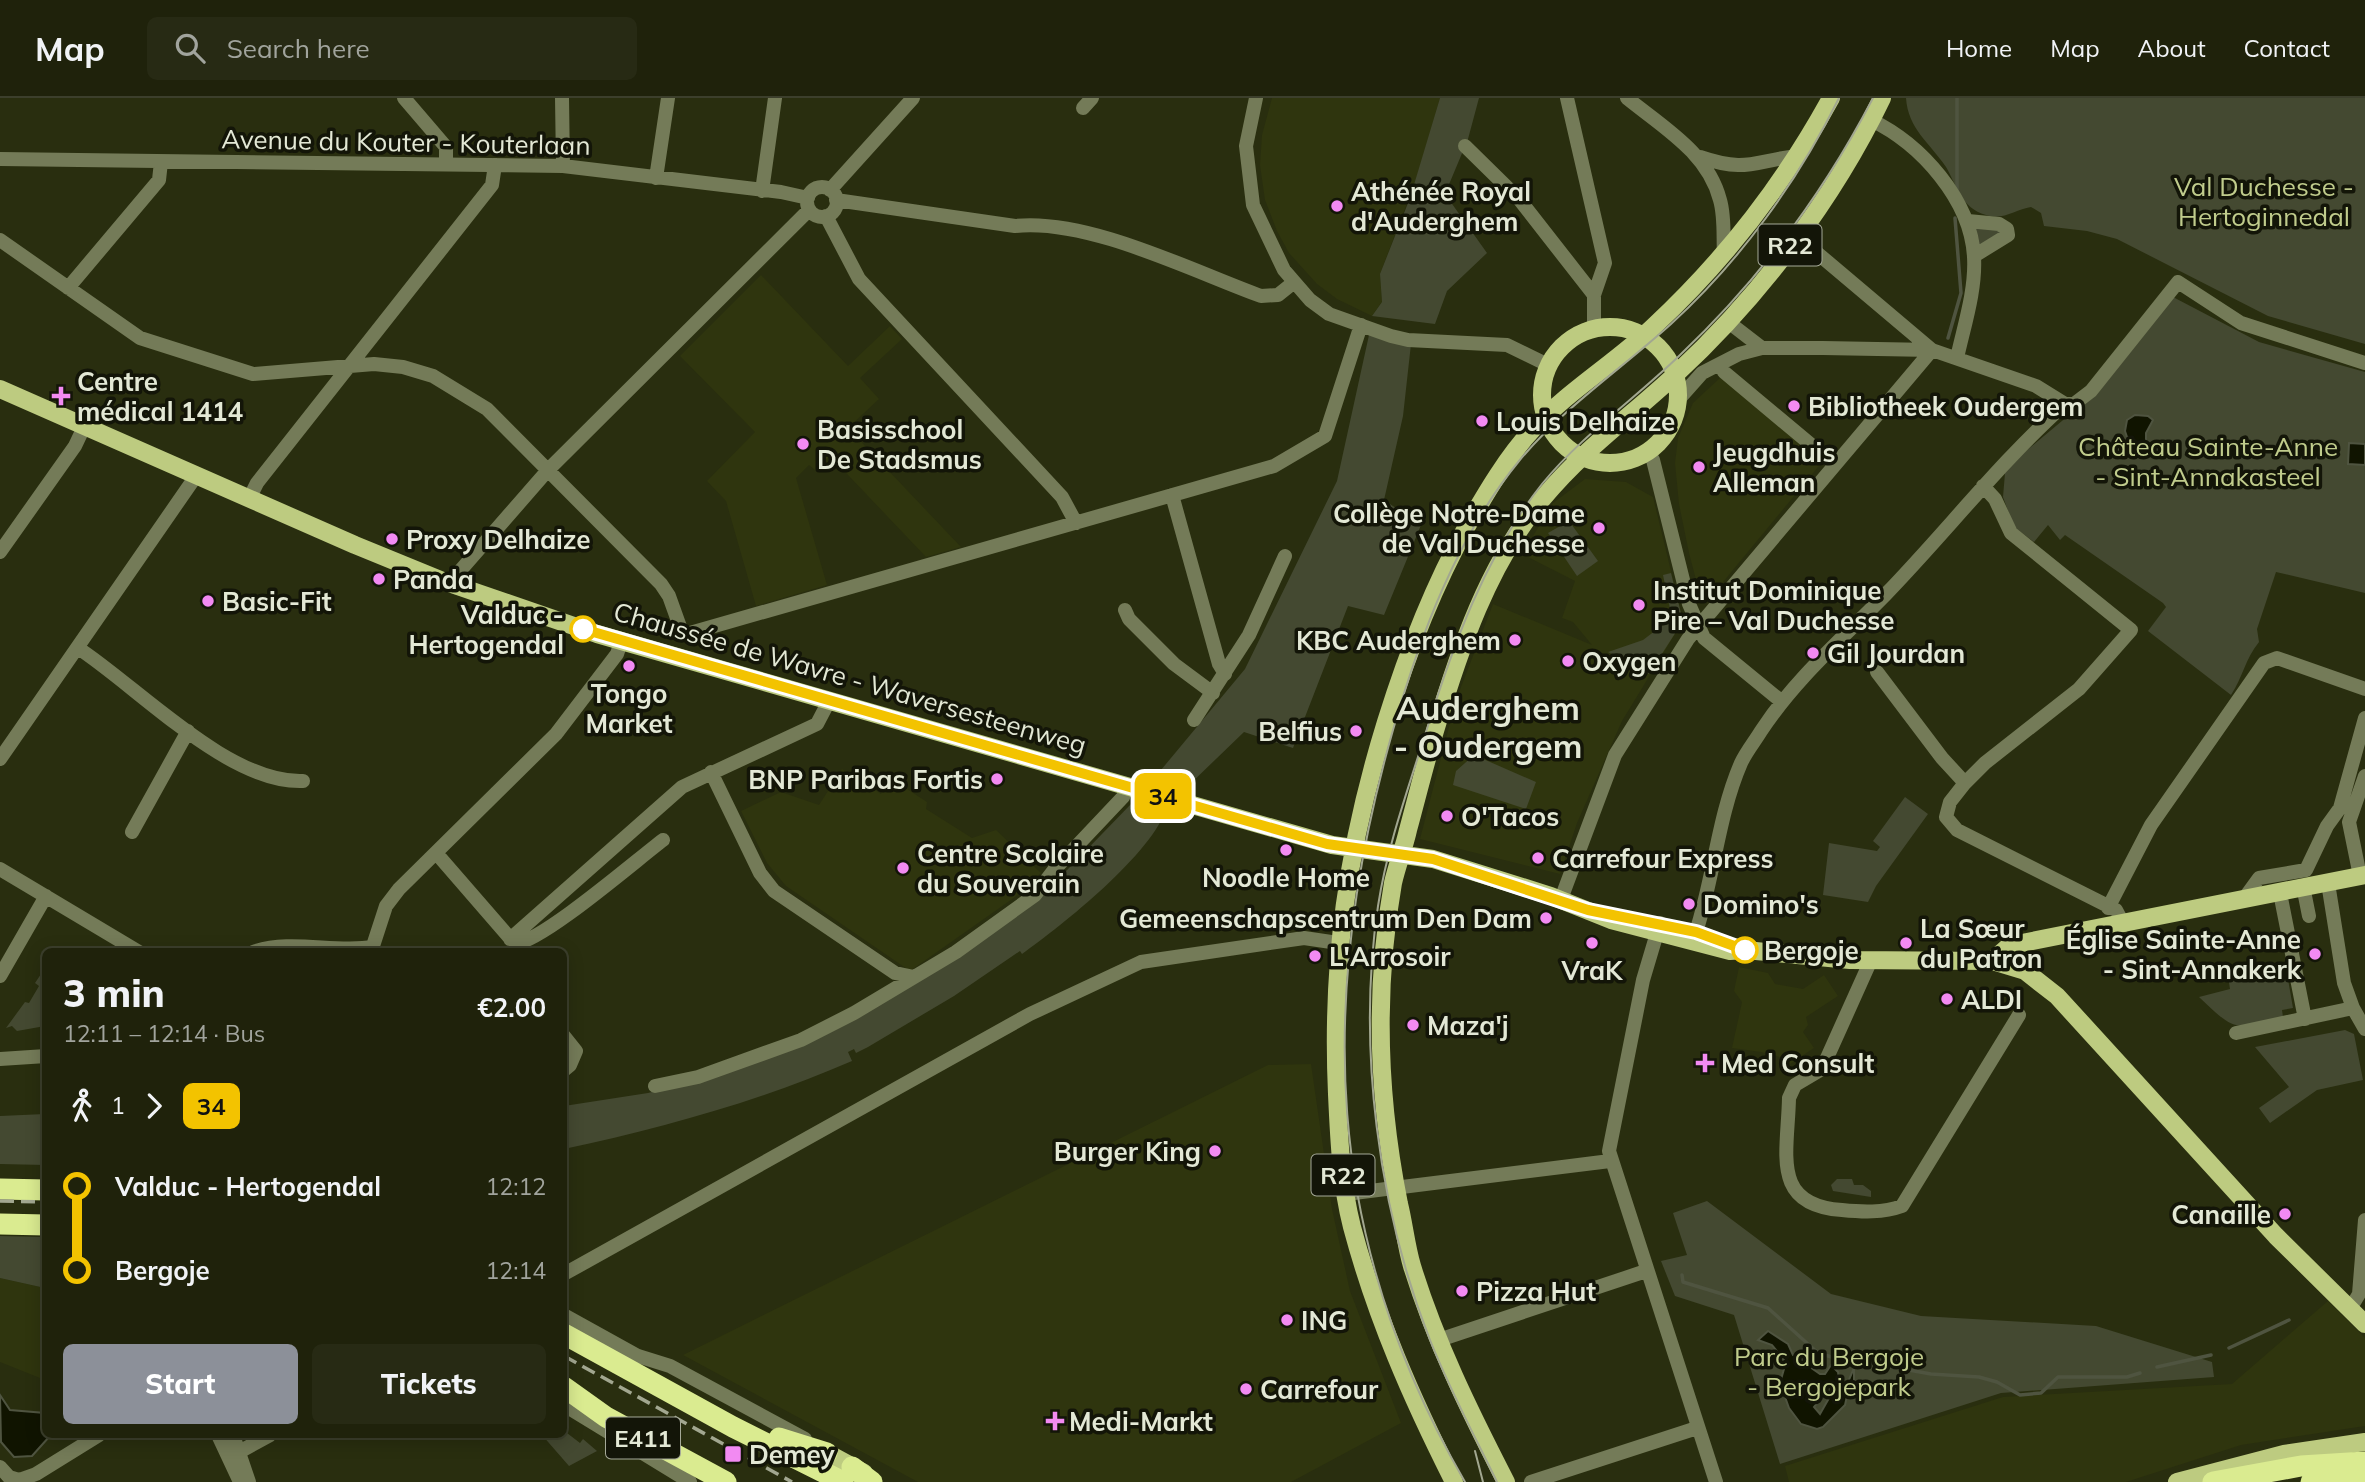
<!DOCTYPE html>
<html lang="en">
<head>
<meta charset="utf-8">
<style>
  body { margin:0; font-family:Mulish,sans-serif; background:#272a14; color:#f1f3f6; height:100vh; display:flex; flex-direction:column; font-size:26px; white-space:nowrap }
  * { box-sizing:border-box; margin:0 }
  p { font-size:23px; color:#a1a49d }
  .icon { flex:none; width:38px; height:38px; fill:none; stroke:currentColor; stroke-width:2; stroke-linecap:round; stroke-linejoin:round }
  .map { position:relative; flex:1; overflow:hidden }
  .panel { position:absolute; left:42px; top:850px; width:525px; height:490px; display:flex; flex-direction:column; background:#1f220b; border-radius:10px; box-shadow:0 4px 18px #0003,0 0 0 2px #3c3f2c }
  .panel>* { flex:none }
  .badge { padding:0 14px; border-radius:10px; font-size:24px; line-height:46px }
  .map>.badge { position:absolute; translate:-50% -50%; box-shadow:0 0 0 4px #fff }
  .legs { display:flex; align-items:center; gap:10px; height:77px; padding:0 21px; font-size:23px }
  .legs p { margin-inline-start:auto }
  .summary { display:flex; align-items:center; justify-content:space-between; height:119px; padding:0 21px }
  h1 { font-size:38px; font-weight:800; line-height:52px }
  .cta { display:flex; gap:14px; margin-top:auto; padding:14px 21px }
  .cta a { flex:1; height:80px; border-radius:10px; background:#8c9099; color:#fff; font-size:28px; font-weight:800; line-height:80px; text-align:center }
  .cta a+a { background:#272a14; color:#f1f3f6 }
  ul { padding:0 21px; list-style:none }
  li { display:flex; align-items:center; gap:24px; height:84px; font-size:26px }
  li i { display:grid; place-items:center; width:10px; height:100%; margin:0 9px; background:currentColor }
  li i::after { content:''; width:18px; height:18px; margin:-9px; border:5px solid; border-radius:50%; background:#1f220b }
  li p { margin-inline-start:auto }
  li:first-child i { background:linear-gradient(#0000 50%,currentColor 0) }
  li:last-child i { background:linear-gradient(currentColor 50%,#0000 0) }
  header { display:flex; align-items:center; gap:42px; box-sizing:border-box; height:98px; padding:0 35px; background:#1f220b; border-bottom:2px solid #3c3f2c }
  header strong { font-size:33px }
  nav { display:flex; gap:38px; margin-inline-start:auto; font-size:24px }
  .search { width:490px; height:63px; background:#272a14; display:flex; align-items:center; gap:18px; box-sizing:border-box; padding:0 24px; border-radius:10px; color:#a1a49d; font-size:26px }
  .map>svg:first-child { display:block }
  .built { fill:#2f350e }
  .green { fill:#444931 }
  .water { fill:#101400; stroke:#4f5440; stroke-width:2; fill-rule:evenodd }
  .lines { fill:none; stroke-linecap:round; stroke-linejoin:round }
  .stream { stroke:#4f5440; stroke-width:3.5 }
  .minor { stroke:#747b58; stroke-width:14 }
  .major { stroke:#bdcb80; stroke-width:18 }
  .highway { stroke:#daeb90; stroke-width:21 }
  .tram { stroke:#a2a790; stroke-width:2 }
  .rail { stroke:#a2a790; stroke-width:3.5; stroke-dasharray:14 7; stroke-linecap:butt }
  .line-1-casing { stroke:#fff; stroke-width:16 }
  .line-1 { stroke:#f3c300; stroke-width:10 }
  .poi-dot { fill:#f28af2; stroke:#131508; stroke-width:2.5 }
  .stop-1-dot { fill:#fff; stroke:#f3c300; stroke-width:3.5 }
  .labels { text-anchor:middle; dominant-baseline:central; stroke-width:7; stroke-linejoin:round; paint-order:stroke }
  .shield { fill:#131508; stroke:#a5a998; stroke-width:2 }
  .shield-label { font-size:24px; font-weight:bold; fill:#e3e8d5 }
  .street-label { font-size:26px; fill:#e3e8d5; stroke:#131508 }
  .park-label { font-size:26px; fill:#c0cc8c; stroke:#131508 }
  .poi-label { font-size:26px; font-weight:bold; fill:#e3e8d5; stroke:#131508; text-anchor:start }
  .stop-label { font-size:26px; font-weight:bold; fill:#e3e8d5; stroke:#131508; text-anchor:end }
  .district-label { font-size:33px; font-weight:bold; fill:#e3e8d5; stroke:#131508 }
</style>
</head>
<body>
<header>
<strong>Map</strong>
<div class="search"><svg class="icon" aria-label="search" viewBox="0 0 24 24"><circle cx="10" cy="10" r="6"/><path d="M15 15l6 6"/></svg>Search here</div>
<nav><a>Home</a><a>Map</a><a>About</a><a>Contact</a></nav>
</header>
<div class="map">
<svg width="2365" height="1384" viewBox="0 0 2365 1384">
  <rect width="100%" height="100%" fill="#292e0f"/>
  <path class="built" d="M1272,0H1440L1416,82L1380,176L1382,204L1372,218L1337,201L1317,186L1289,155L1277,133L1265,102L1260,67L1262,37Z
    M761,177L848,268L890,228L902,241L860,280L879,301L848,330L961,449L926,459L830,358L815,372L809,367L796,380L827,487L756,508L726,403L707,383L755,334L680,258Z
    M1721,279L1823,363L1709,501L1700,497L1689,455L1679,406L1675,365L1678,340L1693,305Z
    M1585,381L1626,384L1653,399L1683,523L1622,623L1577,725L1560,776L1420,741L1456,602L1493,506L1592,547L1573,524L1562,520L1575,483L1522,456L1553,405Z
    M842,671L881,696L887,678L927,704L926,711L972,740L996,732L1041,775L1015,799L910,873L786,788L767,765L741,713L781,694L819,707Z
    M1739,869L1768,875L1775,886L1803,891L1824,877L1838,898L1806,919L1808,927L1803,934L1814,950L1790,966L1787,961L1761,954L1732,950L1742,904L1734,893Z
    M1311,966L1332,1111L1350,1193L1401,1325L1291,1384H918L683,1257L1268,967Z
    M0,1180L45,1190V1282L0,1264Z
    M2328,1203L2365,1240V1328L2241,1347L2126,1384H1789L1785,1368L2003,1299L2232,1286Z"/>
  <path class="green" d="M1440,0H1479L1468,41L1445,96L1487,155L1447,193L1435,226L1372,218L1382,204L1380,176L1410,100Z
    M1906,0H2365V246L2268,218L2117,141L2087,133L2044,128L2041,115L2031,109C2016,111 2003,123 1986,117C1961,110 1957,88 1946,69C1930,45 1908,31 1906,0Z
    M1977,129L2003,133L1982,150L1977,147L1975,133Z
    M2173,199L2259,244L2365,274V495L2276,474L2257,531L2259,544C2245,561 2243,579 2231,597L2148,533L2166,509L2163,505L2065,437L2060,442L2048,427L2034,444L2014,429L2003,399L2005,375L2020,358L2099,292Z
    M1369,237L1411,246L1403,318L1384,402L1421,427L1384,517L1348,508L1293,650L1244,634L1188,688L1156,678L1245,571L1337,383Z
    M1569,423L1598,463L1577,478L1548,435Z
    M1671,475L1683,523L1649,576L1608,554L1643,542L1672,520L1663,477Z
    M1474,657L1536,684L1526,711L1453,687L1456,673Z
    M1905,699L1928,716L1876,788L1868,804L1823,797L1829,745L1877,753L1880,749L1873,743Z
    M1142,703L1167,709C1153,755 1063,827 1022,856L1020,853L954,898L868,949L856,955L854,951L848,954L852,963C760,1003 662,1030 564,1051V1008L648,995L697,982L781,953L1038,802L1132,705Z
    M2285,864L2293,910L2282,912L2283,919C2232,930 2238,936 2199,899L2230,891L2228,878Z
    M45,870V928L17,933L12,928L6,930L25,904L29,905L39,888L35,885Z
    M2345,932L2354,936L2363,982L2317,992L2270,1025L2259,1010L2289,989L2255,949Z
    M45,1016V1067L0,1066V1018Z
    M1837,1081H1852L1854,1087H1863L1871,1093V1099L1833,1093L1831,1087Z
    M1707,1103L1831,1196L1921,1218L2096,1228L2212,1264L2214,1279L2001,1295L1780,1366L1734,1217L1675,1198L1661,1163L1687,1157L1673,1115Z
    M0,1138L45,1139V1190L0,1180Z
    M564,1328L567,1335L580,1345L583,1341L597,1353L569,1368L542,1337H564Z"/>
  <path class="water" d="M2135,317L2148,318L2153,322L2146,335V345L2142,347L2127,339L2125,333L2127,322Z
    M2349,345L2365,346V367L2348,366Z
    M1768,1233L1788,1246L1793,1257L1820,1276H1825L1831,1267L1838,1274L1840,1290L1845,1291L1854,1270V1295L1847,1298L1845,1307L1823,1329L1817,1331L1801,1326L1789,1310L1780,1285L1786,1264L1772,1247L1758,1242ZM1827,1286L1833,1293L1820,1316L1814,1309L1822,1299L1824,1287Z
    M0,1297L10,1312L45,1315L46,1337H59L49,1339L32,1358L14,1359L1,1344Z"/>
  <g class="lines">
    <path class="stream" d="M1957,0V92
      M1948,240L1961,195L1955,120
      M1682,1177L1683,1184L1768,1210L1818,1255L1852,1265L1859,1263L1931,1276L1979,1279L1997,1284L2020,1297L2041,1295L2058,1279H2127L2140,1275
      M2229,1250L2289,1222
      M2157,1269L2211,1257"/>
    <path class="minor" d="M404,0L446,49V66
      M562,0L563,68
      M1256,0L1246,48L1253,107L1284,172L1310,202L1329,216L1391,238L1408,242L1507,247L1548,267
      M1567,0L1605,165L1594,197V230
      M1627,0C1664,30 1708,55 1720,102C1725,119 1723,139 1724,157
      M1083,10L1092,0
      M1871,22C1921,46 1971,102 1974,159C1976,192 1964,228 1957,260
      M1465,48L1519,101L1594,197
      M1700,59C1747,75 1753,63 1797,58
      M0,61L563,68L781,94L808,100
      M656,80L668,0
      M807 104a15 15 0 1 1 30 0a15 15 0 1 1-30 0Z
      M830,92L913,0
      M762,93L775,0
      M836,102L1015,128C1088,120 1192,173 1261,198L1278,197L1293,185
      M826,118L859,181L1062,399L1076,425
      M1968,123L1999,126L2007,131L2008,137L1974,158
      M1797,138L1932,252
      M0,142L140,240L253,276L374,266L403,269L433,278L487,311L661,486L669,498L683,537
      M68,190L159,82L161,64
      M1727,223L1762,250
      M1724,274L1827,360
      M1678,302L1702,275L1739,256L1762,250H1823L1932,252L2036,288L2065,306
      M1647,354L1653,362L1689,506L1704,540L1781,603
      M1983,388L1995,401L2011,435L2131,532L2079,591L1985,665L1965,685L1950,704L1946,719L1957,732L2116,812L2124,827
      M1172,397L1219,566L1225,576
      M249,401L257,385L492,87L495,67
      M0,454L75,348L84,329
      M454,486L459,474L548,372L809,112
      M1125,512L1129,521L1174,566L1213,595
      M683,537L1274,368L1325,338L1361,227
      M78,550C139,590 229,686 303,683
      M1877,574L1942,660L1965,685
      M1194,622L1249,537L1285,458
      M0,661L196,378
      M711,674L760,775L774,793L895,875L914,879
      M132,734L188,633
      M437,756L515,846C544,842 634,764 663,742
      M0,771L139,854
      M2360,778L2349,724L2365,678
      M2328,785L2344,885L2353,910L2365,931
      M2280,795L2305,921
      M2305,798L2309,818
      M1561,801L1615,657L1688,541L1932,252
      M2243,802L2259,780L2306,772L2327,728L2340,710L2365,620
      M2108,810L2151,727L2264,565L2277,560L2365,591
      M1660,825L1643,882L1609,1053L1716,1384
      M1696,834C1714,779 1718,718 1741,665C1746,654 1755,643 1761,633C1796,580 1842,541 1886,496C1947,433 2000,364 2065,306H2074L2091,293L2178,184L2241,225L2365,265
      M510,841L682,689L817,626L829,603
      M253,854C290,841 334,855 373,849
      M371,854L386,808L399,791L556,636L617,556L621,544
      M1871,862L1822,971L1795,987L1789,1000C1788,1055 1770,1107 1842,1112C1862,1114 1883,1115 1902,1108L2019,917
      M0,878L46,798
      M2236,935L2353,910
      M564,938L576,953L570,967L564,972
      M0,961L46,958
      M655,988L698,979L801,942L854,915L956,854L1035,797L1054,772L1123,699L1127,688
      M1346,1096L1610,1063
      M564,1176L1030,916L1141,864L1304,840L1338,845
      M2350,1211L2359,1196L2365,1122
      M564,1217L638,1258L670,1268L805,1341
      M1439,1242L1646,1173
      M564,1307L690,1384
      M218,1337L240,1384
      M233,1337L249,1384
      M239,1354L270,1337
      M0,1369L9,1379L19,1382
      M19,1382L36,1376L99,1337
      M1531,1384L1697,1330"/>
    <path class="major" d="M1542 297a68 68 0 1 1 136 0a68 68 0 1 1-136 0Z
      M0,291L355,447L443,483L597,536L1332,747L1433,761L1551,798L1611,822L1730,853L1745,852L1850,862L1992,863L2025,873L2057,898L2276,1138L2365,1226
      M1992,863L2009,848L2027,844L2365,777
      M827,1355L864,1375
      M1454,1384C1412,1301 1376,1219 1352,1129C1341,1086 1339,1040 1337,996C1331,865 1347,750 1386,624C1407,556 1432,491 1467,428C1486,395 1507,359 1533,331C1569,292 1615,265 1653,229C1725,162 1784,86 1831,0
      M1506,1384C1470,1314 1435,1243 1412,1168C1406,1148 1404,1126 1399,1106C1378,1001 1374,892 1393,785C1397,767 1404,750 1408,732C1417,699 1425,666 1435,633C1459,553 1488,465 1544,399C1583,352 1631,318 1676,276C1759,199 1833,102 1882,0
      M2177,1384L2284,1356L2365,1344"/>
    <path class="highway" d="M0,1091L46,1092
      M0,1126L46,1127
      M564,1236L733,1329L843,1384
      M564,1289L606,1319L726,1384
      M779,1340L827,1355
      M852,1369L872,1384
      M2213,1384L2301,1368L2365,1364
      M2311,1384L2365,1380"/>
    <path class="tram" d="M1475,1353L1483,1384
      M1465,1384C1323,1139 1317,899 1393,632C1420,538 1456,440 1519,363C1563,310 1620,272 1671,226C1740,163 1798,83 1839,0
      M1497,1384C1474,1337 1449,1290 1430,1242C1378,1110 1357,949 1378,808C1387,749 1408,691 1426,634C1453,547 1485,458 1542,386C1582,337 1635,301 1680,257C1758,183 1823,96 1873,0"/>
    <path class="rail" d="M0,1103L46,1104
      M564,1258L792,1384"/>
  </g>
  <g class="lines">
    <defs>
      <path id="line-1" d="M583,531L1327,746L1433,761L1588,812L1696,834L1745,852"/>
    </defs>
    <use href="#line-1" class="line-1-casing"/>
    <use href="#line-1" class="line-1"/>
  </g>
  <g class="poi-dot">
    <circle cx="1337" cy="108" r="7"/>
    <path d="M57.5 287.5h7v7h7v7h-7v7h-7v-7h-7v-7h7z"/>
    <circle cx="1794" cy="308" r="7"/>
    <circle cx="1482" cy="323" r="7"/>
    <circle cx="803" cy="346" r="7"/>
    <circle cx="1699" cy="369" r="7"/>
    <circle cx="1599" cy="430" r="7"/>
    <circle cx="392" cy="441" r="7"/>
    <circle cx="379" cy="481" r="7"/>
    <circle cx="208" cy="503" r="7"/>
    <circle cx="1639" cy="507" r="7"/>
    <circle cx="1515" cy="542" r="7"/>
    <circle cx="1813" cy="555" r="7"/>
    <circle cx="1568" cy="563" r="7"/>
    <circle cx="629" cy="568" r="7"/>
    <circle cx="1356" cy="633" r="7"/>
    <circle cx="997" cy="681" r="7"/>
    <circle cx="1447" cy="718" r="7"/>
    <circle cx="1286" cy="752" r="7"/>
    <circle cx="1538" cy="760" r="7"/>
    <circle cx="903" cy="770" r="7"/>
    <circle cx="1689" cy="806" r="7"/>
    <circle cx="1546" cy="820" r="7"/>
    <circle cx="1592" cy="845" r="7"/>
    <circle cx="1906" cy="845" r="7"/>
    <circle cx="2315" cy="856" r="7"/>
    <circle cx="1315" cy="858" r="7"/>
    <circle cx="1947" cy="901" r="7"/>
    <circle cx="1413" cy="927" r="7"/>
    <path d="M1701.5 954.5h7v7h7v7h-7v7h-7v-7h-7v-7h7z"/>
    <circle cx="1215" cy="1053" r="7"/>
    <circle cx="2285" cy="1116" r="7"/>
    <circle cx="1462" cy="1193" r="7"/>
    <circle cx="1287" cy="1222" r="7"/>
    <circle cx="1246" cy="1291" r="7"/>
    <path d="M1051.5 1312.5h7v7h7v7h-7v7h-7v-7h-7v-7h7z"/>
    <rect x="724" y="1347" width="18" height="18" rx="3.5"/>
  </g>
  <g class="stop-1-dot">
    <circle cx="583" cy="531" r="12"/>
    <circle cx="1745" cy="852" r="12"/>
  </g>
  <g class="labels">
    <g class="shield">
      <rect x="1758.5" y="126.5" width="63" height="41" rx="5"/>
      <rect x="1311.5" y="1056.5" width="63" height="41" rx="5"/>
      <rect x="606" y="1319.5" width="74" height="41" rx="5"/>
    </g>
    <g class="shield-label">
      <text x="1790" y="147">R22</text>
      <text x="1343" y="1077">R22</text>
      <text x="643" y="1340">E411</text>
    </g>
    <g class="street-label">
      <text transform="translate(406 44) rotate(1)">Avenue du Kouter - Kouterlaan</text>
      <text transform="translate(850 580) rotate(16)">Chaussée de Wavre - Waversesteenweg</text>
    </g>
    <g class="park-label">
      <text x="2264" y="88">Val Duchesse -<tspan x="2264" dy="30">Hertoginnedal</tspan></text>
      <text x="2208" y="348">Château Sainte-Anne<tspan x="2208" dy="30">- Sint-Annakasteel</tspan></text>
      <text x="1829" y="1258">Parc du Bergoje<tspan x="1829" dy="30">- Bergojepark</tspan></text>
    </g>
    <g class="poi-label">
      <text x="1351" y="93">Athénée Royal<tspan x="1351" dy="30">d'Auderghem</tspan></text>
      <text x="77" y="283">Centre<tspan x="77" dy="30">médical 1414</tspan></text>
      <text x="1808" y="308">Bibliotheek Oudergem</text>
      <text x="1496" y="323">Louis Delhaize</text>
      <text x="817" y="331">Basisschool<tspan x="817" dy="30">De Stadsmus</tspan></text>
      <text x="1713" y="354">Jeugdhuis<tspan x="1713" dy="30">Alleman</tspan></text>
      <text x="1585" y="415" text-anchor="end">Collège Notre-Dame<tspan x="1585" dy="30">de Val Duchesse</tspan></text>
      <text x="406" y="441">Proxy Delhaize</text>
      <text x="393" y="481">Panda</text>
      <text x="1653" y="492">Institut Dominique<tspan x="1653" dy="30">Pire – Val Duchesse</tspan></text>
      <text x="222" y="503">Basic-Fit</text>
      <text x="1501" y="542" text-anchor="end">KBC Auderghem</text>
      <text x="1827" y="555">Gil Jourdan</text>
      <text x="1582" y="563">Oxygen</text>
      <text x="629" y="595" text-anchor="middle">Tongo<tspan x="629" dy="30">Market</tspan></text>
      <text x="1342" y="633" text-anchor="end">Belfius</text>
      <text x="983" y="681" text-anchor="end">BNP Paribas Fortis</text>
      <text x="1461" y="718">O'Tacos</text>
      <text x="917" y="755">Centre Scolaire<tspan x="917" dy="30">du Souverain</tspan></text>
      <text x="1552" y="760">Carrefour Express</text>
      <text x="1286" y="779" text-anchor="middle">Noodle Home</text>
      <text x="1703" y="806">Domino's</text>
      <text x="1532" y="820" text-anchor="end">Gemeenschapscentrum Den Dam</text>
      <text x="1920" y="830">La Sœur<tspan x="1920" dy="30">du Patron</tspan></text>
      <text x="2301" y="841" text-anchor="end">Église Sainte-Anne<tspan x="2301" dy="30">- Sint-Annakerk</tspan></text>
      <text x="1329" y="858">L'Arrosoir</text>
      <text x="1592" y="872" text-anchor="middle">VraK</text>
      <text x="1961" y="901">ALDI</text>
      <text x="1427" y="927">Maza'j</text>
      <text x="1721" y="965">Med Consult</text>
      <text x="1201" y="1053" text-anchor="end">Burger King</text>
      <text x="2271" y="1116" text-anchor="end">Canaille</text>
      <text x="1476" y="1193">Pizza Hut</text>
      <text x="1301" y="1222">ING</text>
      <text x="1260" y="1291">Carrefour</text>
      <text x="1069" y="1323">Medi-Markt</text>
      <text x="749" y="1356">Demey</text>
    </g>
    <g class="stop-label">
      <text x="564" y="516">Valduc -<tspan x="564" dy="30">Hertogendal</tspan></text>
      <text x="1764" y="852" text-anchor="start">Bergoje</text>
    </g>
    <g class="district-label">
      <text x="1488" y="609">Auderghem<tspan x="1488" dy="38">- Oudergem</tspan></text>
    </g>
  </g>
</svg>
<b class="badge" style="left:1163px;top:698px;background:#f3c300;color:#111">34</b>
<section class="panel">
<div class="summary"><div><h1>3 min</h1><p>12:11 – 12:14 · Bus</p></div><b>€2.00</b></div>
<div class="legs"><svg class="icon" aria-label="walk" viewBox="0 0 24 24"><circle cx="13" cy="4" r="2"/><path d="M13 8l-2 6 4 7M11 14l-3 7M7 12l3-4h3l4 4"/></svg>1<svg class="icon" aria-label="forward" viewBox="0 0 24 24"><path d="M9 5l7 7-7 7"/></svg><b class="badge" style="background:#f3c300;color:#111">34</b></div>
<ul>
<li><i style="color:#f3c300"></i><b>Valduc - Hertogendal</b><p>12:12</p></li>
<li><i style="color:#f3c300"></i><b>Bergoje</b><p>12:14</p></li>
</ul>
<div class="cta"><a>Start</a><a>Tickets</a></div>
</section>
</div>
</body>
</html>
